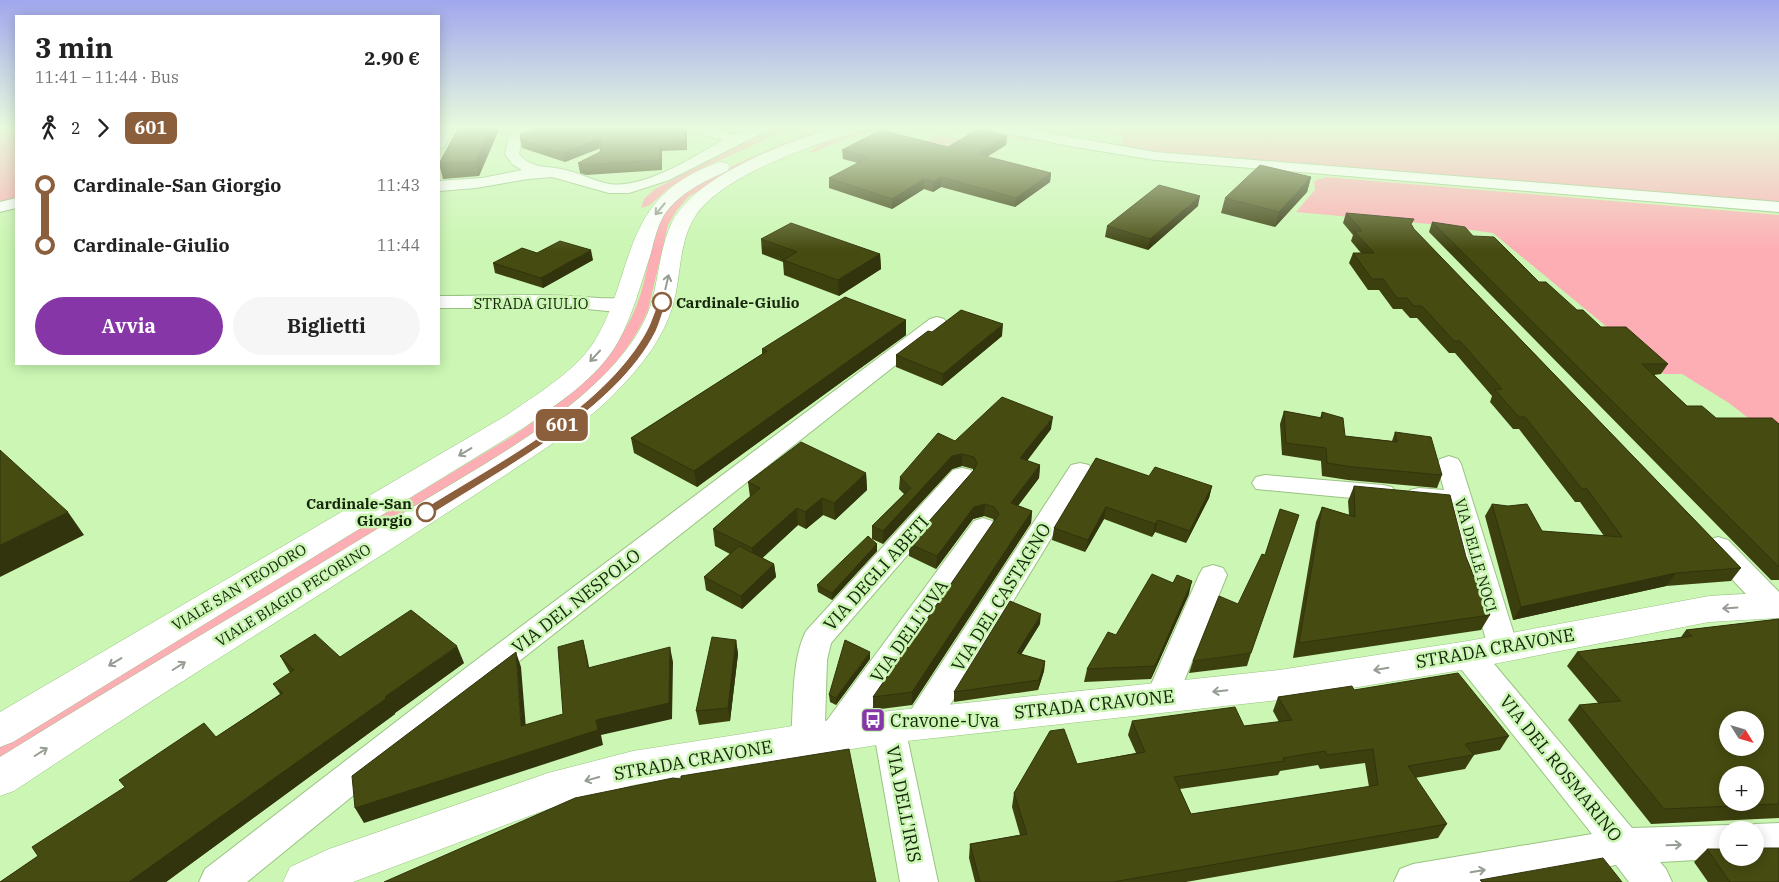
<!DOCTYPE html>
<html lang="it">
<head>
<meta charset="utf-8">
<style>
  body { margin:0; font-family:"IBM Plex Serif",serif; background:#f6f6f6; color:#222; height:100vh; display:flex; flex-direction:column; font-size:19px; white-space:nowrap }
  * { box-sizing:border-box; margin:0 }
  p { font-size:16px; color:#767676 }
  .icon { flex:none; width:28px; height:28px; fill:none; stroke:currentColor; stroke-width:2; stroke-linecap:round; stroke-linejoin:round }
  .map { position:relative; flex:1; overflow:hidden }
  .details { position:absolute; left:15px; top:15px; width:425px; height:350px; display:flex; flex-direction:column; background:#fff; border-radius:0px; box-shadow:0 2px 12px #0003 }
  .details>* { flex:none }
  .badge { padding:0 10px; border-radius:8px; font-size:18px; line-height:32px }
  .needle { width:32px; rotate:127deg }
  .buttons { position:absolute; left:1719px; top:711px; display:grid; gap:10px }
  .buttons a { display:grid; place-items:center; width:45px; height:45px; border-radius:50%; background:#fff; box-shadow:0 2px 12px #0003; font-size:25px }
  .map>.badge { position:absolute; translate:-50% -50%; box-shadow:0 0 0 2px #fff }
  .legs { display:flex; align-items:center; gap:8px; height:55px; padding:0 20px; font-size:16px }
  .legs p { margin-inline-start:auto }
  .headline { display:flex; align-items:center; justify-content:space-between; height:85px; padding:0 20px }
  h1 { font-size:28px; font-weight:800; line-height:38px }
  .cta { display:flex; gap:10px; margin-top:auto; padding:10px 20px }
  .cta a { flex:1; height:58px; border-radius:30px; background:#8636a6; color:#fff; font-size:20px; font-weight:800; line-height:58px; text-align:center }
  .cta a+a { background:#f6f6f6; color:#222 }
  ul { padding:0 20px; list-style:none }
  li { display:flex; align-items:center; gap:18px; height:60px; font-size:19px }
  li i { display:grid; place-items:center; width:8px; height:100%; margin:0 6px; background:currentColor }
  li i::after { content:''; width:12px; height:12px; margin:-6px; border:4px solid; border-radius:50%; background:#fff }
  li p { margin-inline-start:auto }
  li:first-child i { background:linear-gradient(#0000 50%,currentColor 0) }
  li:last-child i { background:linear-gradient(currentColor 50%,#0000 0) }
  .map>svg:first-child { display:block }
  .green { fill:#fdaeb4 }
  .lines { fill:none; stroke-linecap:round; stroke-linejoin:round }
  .minor-casing { stroke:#9ac383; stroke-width:2 }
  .tertiary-casing { stroke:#9ac383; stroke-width:1 }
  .secondary-casing { stroke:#9ac383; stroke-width:1 }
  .minor { fill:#fff; fill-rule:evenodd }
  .tertiary { fill:#fff; fill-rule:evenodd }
  .secondary { fill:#fff; fill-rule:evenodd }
  .wall { fill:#3c400f; fill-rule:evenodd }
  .shaded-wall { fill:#31340c }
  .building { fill:#464b11; stroke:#31340c; fill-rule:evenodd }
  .oneway { stroke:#969d92 }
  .line-1 { fill:#8b5e3c; stroke:#fff }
  .stop-1-dot { fill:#fff; stroke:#8b5e3c; stroke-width:2.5 }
  .labels { text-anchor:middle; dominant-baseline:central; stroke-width:5; stroke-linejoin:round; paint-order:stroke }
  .stop-label { font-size:15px; font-weight:bold; fill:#16260c; stroke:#cbf6b3; text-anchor:start }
  .street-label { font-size:15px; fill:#16260c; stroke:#cbf6b3 }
  .near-street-label { font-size:18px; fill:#16260c; stroke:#cbf6b3 }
  .near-poi-label { font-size:18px; fill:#16260c; stroke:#cbf6b3; text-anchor:start }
</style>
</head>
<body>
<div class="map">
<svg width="1779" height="882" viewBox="0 0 1779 882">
  <rect width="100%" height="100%" fill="#cbf6b3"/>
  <path class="green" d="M0,127H16V200L0,203Z
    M773,127H794L698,170L669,188L650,205L641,208L644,199L655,189Z
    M826,127H841L717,180L688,197L676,211L668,225L648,310C625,365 578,401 532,435L0,761V745L513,436C566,400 619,360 640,296C649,270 652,222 671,203C677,198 684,194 690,190C727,165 770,150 810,132Z
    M878,127H971L1029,140L1031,142L966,130L913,127L872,132L846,138L813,153L809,152C829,137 853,131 878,127Z
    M1072,127H1779V202L1156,152L1119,147L1125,137Z
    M938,134L960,139L934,154L913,148Z
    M1326,177L1779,215V430H1764L1729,403L1682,374H1664L1493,233L1429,224L1296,212L1315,190L1314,181Z"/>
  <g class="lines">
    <defs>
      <path id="minor" d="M440,127H454L444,147L439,148Z
        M521,127H538L522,138L519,154C530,168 546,166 561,169C578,172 593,181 609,184C645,189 693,157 723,140L687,130L685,127H707L735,135L751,127H770L768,130L669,180L629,193H609L552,177L528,179L476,188L439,191V181L482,178L522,170L512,164L505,154L509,136Z
        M989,127H1016L1155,152L1779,202V212L1155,160L1069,146L996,131Z
        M16,198V208L0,212V202Z
        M439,296C492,296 546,293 598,298C608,299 619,297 629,300L632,304L629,308L608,311L576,308H439Z
        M937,317L944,319L947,323L944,327L489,685L247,882H199L205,869L467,667L930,319Z
        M1449,456L1458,459L1461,464L1518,647L1514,655L1503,659L1492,655L1488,647L1449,507L1410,502L1406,496L1410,490L1419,488L1444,490L1437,464L1440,459Z
        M1080,463L1089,465L1092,471L933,733L921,737L909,733L905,723L909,713L1071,465Z
        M962,468L971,470L974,476L971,482L831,643L827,660L825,723L974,521L983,518L992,521L996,527L847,745L835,749L823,743L820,749L808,753L796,749L791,739C794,706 791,660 806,631L953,470Z
        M1265,475L1383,485L1392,487L1396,493L1392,499L1383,501L1256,489L1252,483L1256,477Z
        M1718,537L1728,540L1779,592V614L1774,616L1764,613L1708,554L1704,547L1708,540Z
        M1213,565L1223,568L1227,575L1178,696L1173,705L1162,709L1151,705L1146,696L1199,575L1203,568Z
        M1468,643L1479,646L1632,828L1728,825L1741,830H1728V858H1732L1660,862L1666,869L1672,882H1629L1616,865L1518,882H1394L1400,869L1413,864L1592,834L1457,664L1453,655L1457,646Z
        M889,713L901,717L905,727L938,882H900L873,727L877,717Z
        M1779,823V857L1755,858H1753H1755V830L1742,829L1755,824Z"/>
      <path id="tertiary" d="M1779,592V618L1709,622L1468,669L1279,700L889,743L633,785L548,809L353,882H283L290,867L329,849L548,773L633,751L889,711L1279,670L1468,641L1709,596Z"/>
      <path id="secondary" d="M838,127H865L863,130C816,143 723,175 696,215C679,240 681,274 674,301C664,341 635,374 606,402C576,430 541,451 507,474C471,497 435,521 399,544C271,626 141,706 14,791L0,796V757C134,673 271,595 405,512C465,475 533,439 586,392C614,367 641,338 652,301C659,275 660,247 672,222C696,175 790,140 838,127Z
        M721,162L727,163L730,167L727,171C704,181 677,194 663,217C657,228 654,241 651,253C641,283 633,315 618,342C597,379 558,403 525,427L13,742L0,747V712L507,415C534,396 576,371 594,342C631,283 622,212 690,175C700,170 710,164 721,162Z"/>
    </defs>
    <use href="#minor" class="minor-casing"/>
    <use href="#tertiary" class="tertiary-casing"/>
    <use href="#secondary" class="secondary-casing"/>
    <use href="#minor" class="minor"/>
    <use href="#tertiary" class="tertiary"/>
    <use href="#secondary" class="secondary"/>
  </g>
  <path class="wall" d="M459,127H500L479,176L443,179L439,164Z
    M687,132V150L662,151V170L586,175L580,173L578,163L600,152L601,148L565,162L522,148L520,139Z
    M1007,136L1006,145L987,157L1051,173L1050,182L1015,207L941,187L933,192L924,189L892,209L829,188V178L858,163L843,159L842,150L948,147Z
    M1311,177L1307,192L1275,227L1221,213L1225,198Z
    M1198,206L1148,250L1105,237L1107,226Z
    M1346,213L1412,225L1414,229L1741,568L1731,581L1666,586L1513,620L1485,516L1492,504L1542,531L1604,536L1580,502H1575L1519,429H1513L1490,402L1492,396L1455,353H1449L1417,318H1410L1402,309H1393L1379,290H1368L1349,263L1353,253H1361L1351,241L1353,235L1343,223Z
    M1432,222L1473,236L1539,282L1577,310L1601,327L1668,364L1661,374L1654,375L1687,406L1716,418L1779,424V580H1771L1429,232Z
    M761,239L880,254L881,269L839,296L784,275L783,262L762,254Z
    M537,253L593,260L543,288L495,273L493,263Z
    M906,320V335L697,487L634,453L631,438L762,354V349Z
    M932,332L1002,336L942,386L896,367V355Z
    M1284,411L1320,418L1322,412L1345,436L1392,441L1395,432L1442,475L1437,488L1348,480L1322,476L1321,461L1282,455L1280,424Z
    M1051,429L1027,461L1040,465L1039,478L1018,506L1032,511L1031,523L912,705L873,710V697L994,522L993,519L984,516L973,519L936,569L909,556V544L973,471V469L962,466L952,469L883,544L872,539V526L904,494L899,489L900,477L955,441Z
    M866,473L867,490L835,520L823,515L806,529L798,525L762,558L774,564L776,577L742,609L706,590L704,577L730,554L715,546L713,529L750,497L748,482Z
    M1149,476L1212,486L1209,498L1186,543L1155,532L1152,537L1104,519L1085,552L1052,540L1054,528Z
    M1354,486L1466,557L1490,615L1481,630L1293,658L1316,522L1322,507L1349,515L1348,501Z
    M877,544V551L832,600L818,592L817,585Z
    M1189,594L1151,679L1084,682L1087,669Z
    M1779,619V818L1651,824L1568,720L1579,705L1599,704L1567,666L1577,652L1681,637L1686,630Z
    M1040,624L1021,654L1045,661L1044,671L1038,690L954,702V692Z
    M736,640L738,654L730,721L699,725L696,711Z
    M1251,653L1247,666L1189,673L1193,661Z
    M280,656L340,657L464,663L395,713V714L166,882H0L216,737L280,694L273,684L290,673Z
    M870,659L836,705L830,702L829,695Z
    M1354,690L1509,736L1500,750L1474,755L1465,769L1415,778L1447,824L1438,838L1186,882H975L969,858L970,844L1020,835L1012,807L1014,793L1077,764L1136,753L1128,735L1132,721L1244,726L1279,722L1273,711L1278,697ZM1365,763L1369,787L1191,814L1180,789L1278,775L1280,771L1318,765L1320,769Z
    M1707,849L1779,882H1708L1694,862Z"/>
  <path class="shaded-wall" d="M491,127H500L479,176L475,162Z
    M686,127L687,132V150L685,141Z
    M1007,136L1006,145L976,163L977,154Z
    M602,137L604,146L565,162L563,153Z
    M660,142L662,151V170L660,160Z
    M1051,173L1050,182L1015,207L1016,198Z
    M941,177V187L933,192L934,182Z
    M1311,177L1307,192L1275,227L1279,212Z
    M924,179V189L892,209V199Z
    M1200,196L1198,206L1148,250L1150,239Z
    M591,250L593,260L543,288L541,278Z
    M880,254L881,269L839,296L838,280Z
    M906,320V335L697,487L694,471Z
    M1003,324L1002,336L942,386L943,374Z
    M1053,417L1051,429L1019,471L1020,458Z
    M962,454V466L952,469L883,544V531L952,456Z
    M1040,465L1039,478L1010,516L1011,503Z
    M866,473L867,490L835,520L834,503Z
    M1212,486L1209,498L1186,543L1190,531Z
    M822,498L823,515L806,529L805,512Z
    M985,504L984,516L973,519L936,569L937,556L974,507Z
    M1106,507L1104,519L1085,552L1088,540Z
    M797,508L798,525L754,566L752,548Z
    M1032,511L1031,523L912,705V692Z
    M68,512L84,535L0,577V545Z
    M1158,520L1155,532L1152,537L1155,524Z
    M877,544V551L832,600V593Z
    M774,564L776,577L742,609L741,596Z
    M1676,573L1666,586L1513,620L1521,607Z
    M1192,581L1189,594L1151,679L1155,666Z
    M1041,614L1040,624L1016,663L1017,653Z
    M583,640L587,656L592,683L588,668Z
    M736,640L738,654L730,721L728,708Z
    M457,646L464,663L395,713V714L166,882H129L385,697Z
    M670,647L673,662L672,719L601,735L603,745L364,823L355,808L596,720Z
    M516,652L521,667L527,741L521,726Z
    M870,652V659L836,705V698Z
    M1045,661L1044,671L1038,690L1039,680Z"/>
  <path class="building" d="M459,127H491L475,162L439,164Z
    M541,127H686L685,141L660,142V160L584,165L578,163L600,152L602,137L563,153L520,139L521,134Z
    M978,129L1007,136L977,154L1051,173L1016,198L941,177L934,182L924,179L892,199L829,178L869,157L842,150L881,130L948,147Z
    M1260,165L1311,177L1279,212L1225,198Z
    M1159,185L1200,196L1150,239L1107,226Z
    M1346,213L1414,219L1411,224L1414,229L1741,568L1676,573L1521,607L1492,504L1508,506L1527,504L1542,531L1622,537L1587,489H1582L1525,417H1519L1495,390L1502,389L1460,341H1454L1422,306H1414L1407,298H1397L1383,279H1372L1353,253H1374L1354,231H1362Z
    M1432,222L1465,227L1473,236L1494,237L1539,282H1546L1577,310H1583L1601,327H1626L1668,364H1642L1687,406H1702L1716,418H1772L1779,424V567Z
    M791,223L880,254L838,280L783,260L797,252L761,239Z
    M560,241L591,250L541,278L493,263L522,248L537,253Z
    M845,297L906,320L694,471L631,438L767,351L762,349Z
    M961,310L1003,324L943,374L896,355L928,331L932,332Z
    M1002,397L1053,417L1020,458L1040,465L1011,503L1032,511L912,692L873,697L999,514L994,507L985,504L974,507L937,556L909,544L974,470L977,463L974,457L962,454L952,456L883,531L872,526L911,488L900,477L938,433L955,441Z
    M1284,411L1322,418V412L1343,418L1345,436L1397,442L1395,432L1431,437L1442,475L1353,467L1327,463L1326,448L1286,443Z
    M801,442L866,473L834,503L822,498L805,512L797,508L752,548L713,529L760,488L748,482Z
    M0,450L68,512L0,545Z
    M1096,458L1149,476L1155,467L1212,486L1190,531L1158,520L1155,524L1106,507L1088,540L1054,528Z
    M1354,486L1450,495L1466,557L1490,615L1299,643L1322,507L1355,517Z
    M1280,509L1299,515L1251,653L1193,661L1219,596L1238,604L1262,554L1265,555Z
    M868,536L877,544L832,593L817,585Z
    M739,546L774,564L741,596L704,577Z
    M1152,574L1173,583L1177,575L1192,581L1155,666L1087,669L1108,632L1116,635Z
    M1010,601L1041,614L1017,653L1045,661L1039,680L954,692Z
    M411,610L457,646L385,697L387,698L129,882H0L38,856L32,847L125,787L119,780L204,723L216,737L283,693L273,684L294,670L280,656L315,634L340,657Z
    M1779,619V804L1664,809L1579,705L1621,701L1577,652L1692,636L1686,630ZM1728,720H1755V748H1728ZM1728,775H1755V802H1728Z
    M712,637L736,640L728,708L696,711Z
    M583,640L588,668L670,647L669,703L596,720L598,730L355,808L352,776L516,652L521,726L563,714L558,647Z
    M845,640L870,652L836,698L829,695Z
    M1458,673L1509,736L1465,744L1474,755L1408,766L1447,824L1113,882H980L970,844L1027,834L1014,793L1050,731L1064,729L1077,764L1145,752L1132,721L1235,707L1244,726L1292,720L1278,697L1352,686L1354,690ZM1373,749L1378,785L1191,814L1174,777L1284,761L1283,758L1325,751L1327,755Z
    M849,749L876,882H384L575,798L673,778L681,779V776Z
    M1755,848H1779V882H1730L1707,849H1728V858H1755Z
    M1603,858L1622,882H1482L1480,880Z"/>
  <defs><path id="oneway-shaft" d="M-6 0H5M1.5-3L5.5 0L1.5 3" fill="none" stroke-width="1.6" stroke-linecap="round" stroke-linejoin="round" transform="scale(1.25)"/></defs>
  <g class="oneway">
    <use href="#oneway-shaft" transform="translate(660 209) rotate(130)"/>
    <use href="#oneway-shaft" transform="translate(667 282) rotate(-77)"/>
    <use href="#oneway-shaft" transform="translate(595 356) rotate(133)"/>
    <use href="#oneway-shaft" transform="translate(465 452) rotate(149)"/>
    <use href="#oneway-shaft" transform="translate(1730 608) rotate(176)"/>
    <use href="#oneway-shaft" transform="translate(115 662) rotate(149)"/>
    <use href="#oneway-shaft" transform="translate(179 666) rotate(-32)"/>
    <use href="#oneway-shaft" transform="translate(1381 669) rotate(171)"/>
    <use href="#oneway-shaft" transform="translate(1220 691) rotate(174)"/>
    <use href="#oneway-shaft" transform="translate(41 752) rotate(-32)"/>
    <use href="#oneway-shaft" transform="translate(592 779) rotate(165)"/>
    <use href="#oneway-shaft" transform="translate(1674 845) rotate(-2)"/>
    <use href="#oneway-shaft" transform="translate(1478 871) rotate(-10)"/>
  </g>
  <linearGradient id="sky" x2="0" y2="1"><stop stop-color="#a1a7ed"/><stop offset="0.51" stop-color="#e8fbdd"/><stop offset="1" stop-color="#e8fbdd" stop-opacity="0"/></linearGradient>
  <rect width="1779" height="250" fill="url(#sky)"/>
  <path class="line-1" d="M660,300L666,302C663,311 660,322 656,331C617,409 502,469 430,515H422L421,512L422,510C492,466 585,419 634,351C638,345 643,338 646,332C652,322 654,310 660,300Z"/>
  <defs>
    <symbol id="bus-square" viewBox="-11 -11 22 22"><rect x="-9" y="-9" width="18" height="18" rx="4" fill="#8636a6" stroke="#cbf6b3"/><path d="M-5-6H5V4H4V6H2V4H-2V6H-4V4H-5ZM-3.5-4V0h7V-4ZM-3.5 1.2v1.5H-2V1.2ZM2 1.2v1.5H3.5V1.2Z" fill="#fff"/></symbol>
  </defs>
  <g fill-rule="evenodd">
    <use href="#bus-square" x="859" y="706" width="28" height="28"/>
  </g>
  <g class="stop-1-dot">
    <circle cx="662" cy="302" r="9"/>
    <circle cx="426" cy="512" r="9"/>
  </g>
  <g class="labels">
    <g class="stop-label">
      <text x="676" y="302">Cardinale-Giulio</text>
      <text x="412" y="503" text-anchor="end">Cardinale-San<tspan x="412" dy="17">Giorgio</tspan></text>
    </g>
    <g class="street-label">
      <text x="531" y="303">STRADA GIULIO</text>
      <text transform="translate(1476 555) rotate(74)">VIA DELLE NOCI</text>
      <text transform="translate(239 587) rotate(-31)">VIALE SAN TEODORO</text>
      <text transform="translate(293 595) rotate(-32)">VIALE BIAGIO PECORINO</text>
    </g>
    <g class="near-street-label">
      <text transform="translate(876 573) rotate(-48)">VIA DEGLI ABETI</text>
      <text transform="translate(1001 597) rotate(-58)">VIA DEL CASTAGNO</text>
      <text transform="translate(576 601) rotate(-38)">VIA DEL NESPOLO</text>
      <text transform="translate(909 631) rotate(-55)">VIA DELL'UVA</text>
      <text transform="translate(1495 648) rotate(-10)">STRADA CRAVONE</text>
      <text transform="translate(1094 704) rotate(-6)">STRADA CRAVONE</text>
      <text transform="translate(693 760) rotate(-10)">STRADA CRAVONE</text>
      <text transform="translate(1561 768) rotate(51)">VIA DEL ROSMARINO</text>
      <text transform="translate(904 804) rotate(79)">VIA DELL'IRIS</text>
    </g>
    <g class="near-poi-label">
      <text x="890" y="720">Cravone-Uva</text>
    </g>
  </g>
</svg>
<div class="buttons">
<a><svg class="needle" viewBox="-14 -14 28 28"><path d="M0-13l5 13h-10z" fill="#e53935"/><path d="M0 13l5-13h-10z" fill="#767676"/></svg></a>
<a>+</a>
<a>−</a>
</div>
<b class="badge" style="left:562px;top:425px;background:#8b5e3c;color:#fff">601</b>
<section class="details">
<div class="headline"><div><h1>3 min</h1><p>11:41 – 11:44 · Bus</p></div><b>2.90 €</b></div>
<div class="legs"><svg class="icon" aria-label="walk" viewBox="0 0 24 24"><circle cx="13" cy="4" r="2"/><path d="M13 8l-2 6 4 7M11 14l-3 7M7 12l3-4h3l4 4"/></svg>2<svg class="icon" aria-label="forward" viewBox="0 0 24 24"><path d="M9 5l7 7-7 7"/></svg><b class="badge" style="background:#8b5e3c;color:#fff">601</b></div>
<ul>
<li><i style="color:#8b5e3c"></i><b>Cardinale-San Giorgio</b><p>11:43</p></li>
<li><i style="color:#8b5e3c"></i><b>Cardinale-Giulio</b><p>11:44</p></li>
</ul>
<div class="cta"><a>Avvia</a><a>Biglietti</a></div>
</section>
</div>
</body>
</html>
